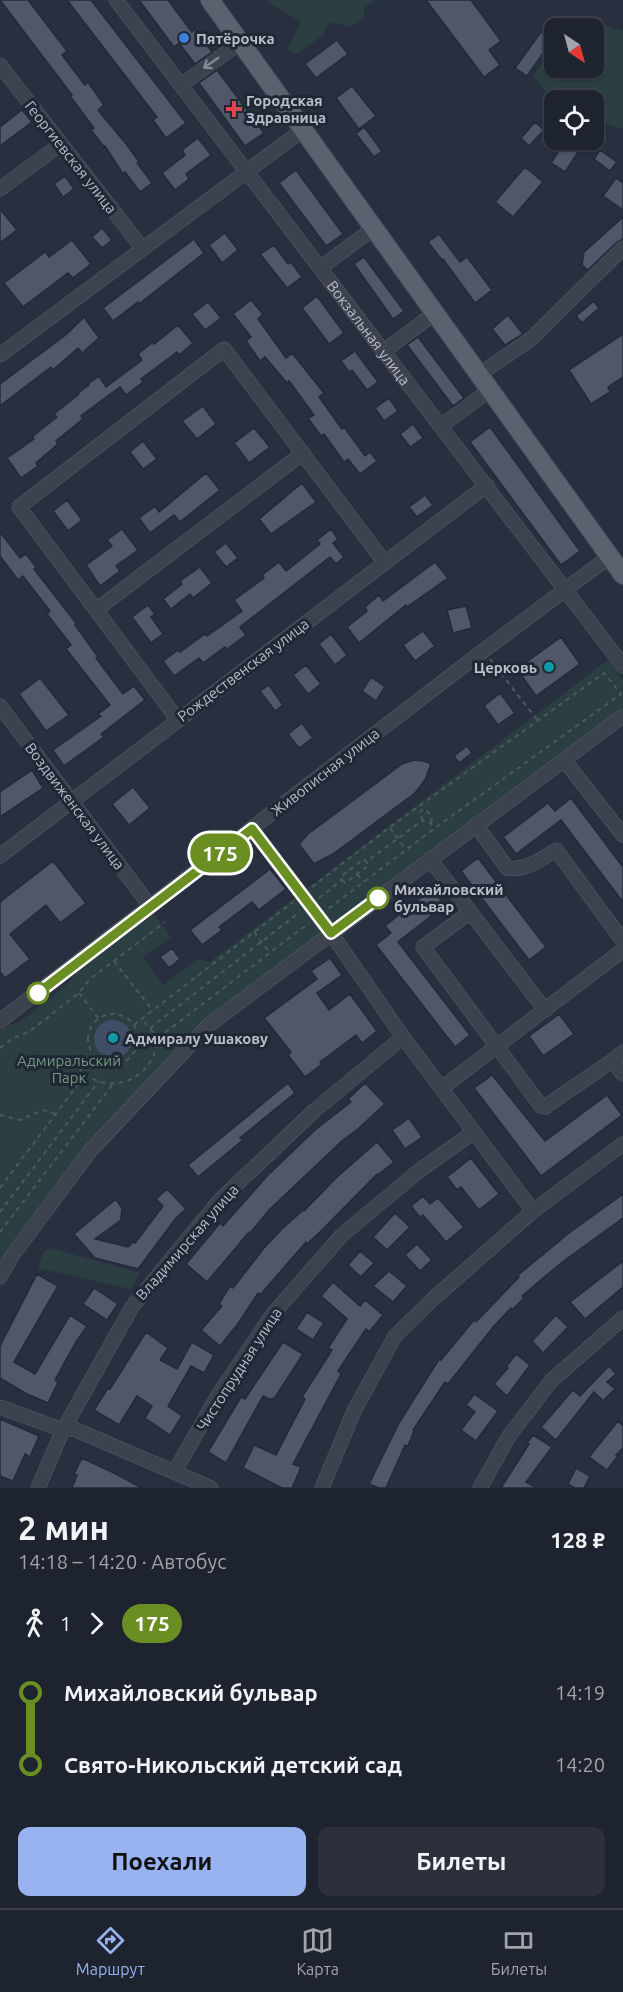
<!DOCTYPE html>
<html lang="ru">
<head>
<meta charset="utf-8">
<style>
  body { margin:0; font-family:Ubuntu,sans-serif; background:#2b303b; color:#f1f3f6; height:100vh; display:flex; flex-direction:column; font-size:22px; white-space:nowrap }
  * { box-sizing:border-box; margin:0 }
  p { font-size:20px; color:#a1a4aa }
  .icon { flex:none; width:33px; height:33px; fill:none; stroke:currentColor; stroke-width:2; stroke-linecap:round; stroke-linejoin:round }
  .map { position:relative; height:1488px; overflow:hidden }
  .panel { display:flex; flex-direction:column; background:#1e242f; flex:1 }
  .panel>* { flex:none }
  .badge { padding:0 12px; border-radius:20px; font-size:21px; line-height:39px }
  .needle { width:39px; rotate:144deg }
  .buttons { position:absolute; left:544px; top:18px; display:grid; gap:12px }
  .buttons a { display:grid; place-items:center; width:60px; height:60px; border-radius:12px; background:#1e242f; box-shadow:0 2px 4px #0004,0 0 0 2px #3c414b; font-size:30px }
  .map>.badge { position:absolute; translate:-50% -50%; box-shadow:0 0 0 3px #fff }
  .legs { display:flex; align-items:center; gap:9px; height:66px; padding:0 18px; font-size:20px }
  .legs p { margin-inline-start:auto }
  .headline { display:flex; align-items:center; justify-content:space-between; height:102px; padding:0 18px }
  h1 { font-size:33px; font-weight:700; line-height:45px }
  .primary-button { display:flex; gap:12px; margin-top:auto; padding:12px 18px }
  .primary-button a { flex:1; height:69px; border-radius:12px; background:#98b3f0; color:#111; font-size:24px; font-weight:700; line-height:69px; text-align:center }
  .primary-button a+a { background:#2b303b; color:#f1f3f6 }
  ul { padding:0 18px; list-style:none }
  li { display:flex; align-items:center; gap:21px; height:72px; font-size:22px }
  li i { display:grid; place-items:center; width:9px; height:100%; margin:0 8px; background:currentColor }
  li i::after { content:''; width:15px; height:15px; margin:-8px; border:4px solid; border-radius:50%; background:#1e242f }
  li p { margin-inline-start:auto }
  li:first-child i { background:linear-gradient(#0000 50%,currentColor 0) }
  li:last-child i { background:linear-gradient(currentColor 50%,#0000 0) }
  .dock { display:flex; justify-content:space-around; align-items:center; height:84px; border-top:2px solid #3c414b; background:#1e242f; font-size:16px; color:#a1a4aa }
  .dock a { display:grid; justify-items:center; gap:3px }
  .dock .on { color:#98b3f0 }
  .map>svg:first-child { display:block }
  .green { fill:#2b3e41 }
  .water { fill:#404d67 }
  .building { fill:#4f5768; stroke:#232a37; stroke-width:1.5 }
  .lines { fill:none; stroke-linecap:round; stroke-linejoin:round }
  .minor-casing { stroke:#575e6a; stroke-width:15 }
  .major-casing { stroke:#464c59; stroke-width:20 }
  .path { stroke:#4a5b5f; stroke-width:2; stroke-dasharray:4.5 4.5; stroke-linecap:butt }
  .minor { stroke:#3c434f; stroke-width:14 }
  .major { stroke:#5a626f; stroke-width:18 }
  .oneway { stroke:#818793 }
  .line-1-casing { stroke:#fff; stroke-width:14 }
  .line-1 { stroke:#6b8e23; stroke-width:9 }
  .shop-dot { fill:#3f7fe0; stroke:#212835; stroke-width:2 }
  .health-dot { fill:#e0444e; stroke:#212835; stroke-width:2 }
  .culture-dot { fill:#0f9aa8; stroke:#212835; stroke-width:2 }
  .stop-1-dot { fill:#fff; stroke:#6b8e23; stroke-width:3 }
  .labels { text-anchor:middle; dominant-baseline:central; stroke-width:6; stroke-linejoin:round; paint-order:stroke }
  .poi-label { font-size:15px; font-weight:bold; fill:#b9beca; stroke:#212835; text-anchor:start }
  .street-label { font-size:15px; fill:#b9beca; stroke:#212835 }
  .stop-label { font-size:15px; font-weight:bold; fill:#b9beca; stroke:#212835; text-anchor:start }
  .park-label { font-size:15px; fill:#72987d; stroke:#212835 }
</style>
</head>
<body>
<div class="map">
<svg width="623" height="1488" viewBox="0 0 623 1488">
  <rect width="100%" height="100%" fill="#28303f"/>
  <path class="green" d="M265,0H376L365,7L364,17L350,27L331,22L324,30L325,34L294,55L288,49L301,22Z
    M583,18L623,31V129L594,120V100H555V105L533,75L555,49V68H594V28H573Z
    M608,660L623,680V707L208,1019L88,1147L0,1272V1030C7,1025 15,1024 22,1020C42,1005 65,989 80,969L154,914L171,937L143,958L163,985L199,959L210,962Z
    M50,1248L140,1273L131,1289L38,1268L43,1253Z"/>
  <path class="water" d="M94 1039a19 19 0 1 1 38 0a19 19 0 1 1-38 0Z"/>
  <path class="building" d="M0,0H28L67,51L62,55L85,85L88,82L104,105L98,110L127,145L139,162L137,163L152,183L140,192L125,172L123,174L105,146L104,147L91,130L94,128L70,96L72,95Z
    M67,0H91L186,123L166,138L153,120L157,117Z
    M139,0H168L192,32L195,29L212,52L195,64L179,43L174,47Z
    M426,0H471L501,41L489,50L500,65L484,77Z
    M544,28L555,36L527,76L515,68Z
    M337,40L348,54L316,78L305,64Z
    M217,70L264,133L245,146L199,83Z
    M352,86L376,116L359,129L336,98Z
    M22,110L32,122L0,146V127Z
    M535,122L544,130L529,146L521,138Z
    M364,127L382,151L374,157L356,134Z
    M198,138L211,155L186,174L189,179L175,190L162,173L185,155L182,150Z
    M566,140H578L584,143L565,172L551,163Z
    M600,150L617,162L610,171L594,159Z
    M525,167L543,182L513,217L495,202Z
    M296,170L343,234L326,246L279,183Z
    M65,176L74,189L63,197L54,184Z
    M616,178L623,183V210L603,196Z
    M0,209L17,230L0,243Z
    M623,217V239L617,242L588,270L582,265L584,252Z
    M102,228L112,240L102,248L92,237Z
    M225,233L238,250L222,263L209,245Z
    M439,234L460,262L467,257L492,290L475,303L443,259L442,260L428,242Z
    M194,239L204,253L139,304L138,302L113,321L103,308Z
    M72,240L91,264L73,278L68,273L23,307L4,283L45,252L49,257Z
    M274,245L288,264L291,262L302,277L287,288L260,254Z
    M364,257L404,311L393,319L354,264Z
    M317,296L344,333L329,344L302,308Z
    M251,300L263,314L258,319L286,358L292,353L324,393L319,397L342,429L344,427L365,456L370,452L377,461L360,474L348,459L344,462L324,434L321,436L308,418L314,415L289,381L287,383L265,357L260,361L246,341L251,337L233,314Z
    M594,301L599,308L582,323L576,316Z
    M208,302L221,318L205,330L192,314Z
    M508,315L523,334L505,345L492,329Z
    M84,317L99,338L82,353L78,348L53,370L51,367L0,406V384L67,334Z
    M178,325L193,343L179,355L177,352L141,379L143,382L126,395L120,387L98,403L81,416L83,419L56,441L58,444L36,463L38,466L21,478L7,458L34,439L32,437L57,417L54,414L79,394L78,393L89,385L88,384L99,376L106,387L142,360L138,354L153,342L154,344Z
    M623,334V377L608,387L610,392L591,404L569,370Z
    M418,337L464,398L453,406L407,345Z
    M355,351L378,382L367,390L352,370L349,372L341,361Z
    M389,398L398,411L384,421L375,408Z
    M203,406L216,424L197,439L182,421Z
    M413,424L423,438L410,447L400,434Z
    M490,427L580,551L561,565L470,442Z
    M254,428L270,447L249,463L234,443Z
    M143,441L157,459L143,469L130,452Z
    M206,473L220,490L180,522L174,515L150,533L139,518L155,506L159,512Z
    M302,483L316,502L271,534L259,519Z
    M425,495L433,505L417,517L409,507Z
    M67,500L82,520L68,531L53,511Z
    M122,529L138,550L116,566L120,571L100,586L86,565L112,546L107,540Z
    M331,529L338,539L333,543L344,557L336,564L330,557L240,627L246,635L227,649L225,647L203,663L199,658L174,676L163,661L178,650L180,652L205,634L207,636L242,611L234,600L264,578L262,575L279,562L286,571L320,544L317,540Z
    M0,532L20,558L26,554L36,567L34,569L76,623L75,625L98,657L96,658L123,694L134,686L145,700L101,734L104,737L64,766L53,750L101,716L98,714L110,705L66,649L71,645L47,614L50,611L23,576L18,580L0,556Z
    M226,543L238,558L226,567L214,552Z
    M435,562L448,578L407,607L406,605L359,643L347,627L367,611L365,607L379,595L383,601Z
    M200,567L212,583L193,598L190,594L171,609L163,599L182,584L180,581Z
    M148,605L155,614L151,617L163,634L151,643L132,617Z
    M466,606L472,628L453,633L447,610Z
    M423,631L435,646L415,661L403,645Z
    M331,634L347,655L335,665L319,644Z
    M561,637L580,664L536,696L517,669Z
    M306,665L321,684L308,694L293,675Z
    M371,677L385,687L376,701L362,691Z
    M40,678L69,715L46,731L19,694Z
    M269,685L283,705L275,711L260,691Z
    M500,693L515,713L498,725L484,706Z
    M302,723L313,738L299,748L288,734Z
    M467,746L472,753L459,763L454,756Z
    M414,760L424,761L431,764L425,780L415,793L333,854L314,864L299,844L308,834L402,764Z
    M32,770L43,788L0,817V792Z
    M133,787L150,808L129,825L112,804Z
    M571,798L623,867V902L561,820L516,854L503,837L548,803L555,811Z
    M478,858L546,947L529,960L461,871Z
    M53,861L86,903L60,923L46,905L10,934L30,959L5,978L0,972V902Z
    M270,869L286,889L259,910L252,902L219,927L222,930L202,945L190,930Z
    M432,889L445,905L398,942L470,1035L455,1047L376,945L391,933L385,926Z
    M172,948L180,959L169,968L160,957Z
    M330,958L342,975L317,993L329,1010L350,994L377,1031L362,1043L356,1035L320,1062L322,1064L305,1077L288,1055L291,1052L264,1018L317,979L311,971Z
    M559,1014L574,1034L543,1056L529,1036Z
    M492,1075L545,1141L607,1095L622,1115L541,1176L474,1088Z
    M288,1083L295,1093L240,1138L243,1140L198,1177L188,1165Z
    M365,1083L385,1104L359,1128L343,1140L270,1209L250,1233L249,1232L207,1282L186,1264L220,1223L223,1226L268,1175L315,1130L351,1102L348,1099Z
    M409,1118L422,1137L405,1149L392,1130Z
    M377,1142L394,1162L378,1175L377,1174L322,1230L307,1244L306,1242L260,1295L258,1293L237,1325L220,1346L201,1330L222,1306L219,1304L230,1286L233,1288L264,1248L281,1230L303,1210L304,1211L337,1177Z
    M471,1158L499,1194L479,1210L461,1187L457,1190L447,1177Z
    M167,1189L186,1209L176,1218L138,1269L95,1258L74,1234L116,1199L122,1208L121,1220L95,1239L128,1247L133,1242L135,1243L163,1206L156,1199Z
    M623,1194V1218L561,1263L522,1296L524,1298L513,1309L511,1308L494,1326L448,1384L445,1382L413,1430L414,1431L408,1446L405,1445L386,1488H379L369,1484L399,1423L439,1359L441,1360L474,1320L476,1322L519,1277L518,1275L569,1233Z
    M423,1196L430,1204L438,1198L464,1227L446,1242L423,1215L420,1217L411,1206Z
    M395,1213L410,1227L387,1250L373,1237Z
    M417,1244L432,1260L420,1271L405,1255Z
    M360,1251L374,1263L361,1277L348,1265Z
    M623,1261V1287L585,1319L570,1302Z
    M389,1271L407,1286L393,1302L373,1286Z
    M37,1274L58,1286L14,1362L35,1374L70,1315L87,1326L76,1342L55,1380L58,1382L48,1403L25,1393L0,1378V1346Z
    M333,1282L360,1306L365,1300L383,1315L369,1332L366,1329L338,1371L341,1374L293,1464L301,1467L292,1488H282L243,1468L254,1445L276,1455L305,1399L302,1397L332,1350L328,1348L347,1319L321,1296Z
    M94,1288L118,1304L107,1320L83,1304Z
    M307,1312L324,1323L313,1340L296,1329Z
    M556,1315L568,1327L543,1353L532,1341Z
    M146,1332L168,1348L160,1360L177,1369L192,1342L214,1355L204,1373L191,1366L168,1406L182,1416L170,1435L145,1418L152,1406L137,1396L119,1425L94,1410L108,1388L110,1389Z
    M283,1342L303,1354L274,1399L272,1398L271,1400L263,1396L226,1463L208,1452L241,1397L245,1399Z
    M516,1354L530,1365L507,1396L494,1384L508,1368L506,1367Z
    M609,1366L616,1374L607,1382L615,1389L603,1401L594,1392L556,1440L541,1427L573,1390L580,1396Z
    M474,1394L498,1411L476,1441L461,1430L475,1412L466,1405Z
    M0,1419L39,1436L30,1457L25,1454L13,1481L0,1476Z
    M618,1421L623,1426V1448L616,1455L618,1456L607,1470L589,1457Z
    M533,1435L552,1447L526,1482L537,1488H501L529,1444L527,1443Z
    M82,1458L114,1473L142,1488H72L77,1475L74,1474Z
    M576,1468L590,1476L584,1488H575L568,1484Z"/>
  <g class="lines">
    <defs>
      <g id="minor">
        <path id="s1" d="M116,0L623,666"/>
        <path d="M0,65L143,249"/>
        <path d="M181,85L241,42"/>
        <path d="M0,189L61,144"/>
        <path d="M320,268L374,228"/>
        <path d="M384,351L435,313"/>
        <path d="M0,355L304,129"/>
        <path d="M478,375L531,339L623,248"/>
        <path d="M441,426L490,390"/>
        <path d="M96,610L303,453"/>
        <path d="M0,706L150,906"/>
        <path d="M178,720L19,507L224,349L385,563"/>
        <path d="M564,760L623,835"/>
        <path d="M476,825L507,868C526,871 540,860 556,850L623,941"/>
        <path d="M252,829L331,933L403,1037L533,1211L623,1144"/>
        <path d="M0,856L487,485"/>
        <path d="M430,859L545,1010"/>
        <path d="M470,912L423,947L541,1106L546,1107L549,1104L612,1061"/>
        <path d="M0,1021L487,648L609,557"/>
        <path d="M623,1052L612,1061L623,1074"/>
        <path d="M442,1088L623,950"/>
        <path d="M0,1277L12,1256L91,1150L209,1025L623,716"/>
        <path d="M0,1407L63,1430L74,1429L211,1488"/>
        <path d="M175,1471L217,1397L272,1315L342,1235L420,1170L474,1132"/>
        <path d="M38,1488L63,1430L132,1307L219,1201L314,1111L403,1037"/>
        <path d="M322,1488L354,1411L395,1336L433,1299L533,1211"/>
        <path d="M480,1488L509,1436L551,1381L623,1318"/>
      </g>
      <path id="major" d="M210,0L623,575"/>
    </defs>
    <use href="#minor" class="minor-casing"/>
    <use href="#major" class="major-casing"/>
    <path class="path" d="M490,659L538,721
      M423,820L419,813L423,809L426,810L432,817L431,823
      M390,828L406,850
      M357,874L364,882
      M342,880L345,883L369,865L366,862
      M312,887L390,827L604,673L621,694L435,828L328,909
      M319,898L342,880L340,877L364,859L366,862L423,820L426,823H431L434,828
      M254,932L270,953
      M114,961L153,1011
      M79,993L99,1019
      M88 1039a25 25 0 1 1 50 0a25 25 0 1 1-50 0Z
      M134,1025L293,902
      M150,1028L300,912
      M158,1038L309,923
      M0,1048L14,1038L29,1032L79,993L90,979L165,922
      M94,1057L79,1068C108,1100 155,1079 158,1038L142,1019
      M0,1115L20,1120L43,1110L56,1114
      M0,1188L85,1075
      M0,1212L99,1081
      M0,1232L113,1084"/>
    <use href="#minor" class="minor"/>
    <use href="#major" class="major"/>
  </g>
  <defs><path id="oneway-shaft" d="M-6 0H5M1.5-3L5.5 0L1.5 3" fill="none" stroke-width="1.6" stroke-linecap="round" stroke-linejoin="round" transform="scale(1.5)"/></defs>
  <use class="oneway" href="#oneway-shaft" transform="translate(211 63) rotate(145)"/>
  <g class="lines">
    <defs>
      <path id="line-1" d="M38,993L252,829L331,933L378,898"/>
    </defs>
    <use href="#line-1" class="line-1-casing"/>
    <use href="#line-1" class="line-1"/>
  </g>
  <circle class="shop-dot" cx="184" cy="38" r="6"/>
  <path class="health-dot" d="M231 100h6v6h6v6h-6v6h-6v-6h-6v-6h6z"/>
  <g class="culture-dot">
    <circle cx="549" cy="667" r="6"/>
    <circle cx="113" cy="1038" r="6"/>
  </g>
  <g class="stop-1-dot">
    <circle cx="378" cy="898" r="10"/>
    <circle cx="38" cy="993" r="10"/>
  </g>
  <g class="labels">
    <g class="poi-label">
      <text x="196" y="38">Пятёрочка</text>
      <text x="246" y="100">Городская<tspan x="246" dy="17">Здравница</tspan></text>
      <text x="537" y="667" text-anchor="end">Церковь</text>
      <text x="125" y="1038">Адмиралу Ушакову</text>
    </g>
    <g class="street-label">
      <text transform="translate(71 157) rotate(52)">Георгиевская улица</text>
      <text stroke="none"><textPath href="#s1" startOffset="418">Вокзальная улица</textPath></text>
      <text transform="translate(243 670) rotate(-37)">Рождественская улица</text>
      <text transform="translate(325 772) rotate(-38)">Живописная улица</text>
      <text transform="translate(75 806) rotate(53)">Воздвиженская улица</text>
      <text transform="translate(187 1242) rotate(-49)">Владимирская улица</text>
      <text transform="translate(239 1369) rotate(-57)">Чистопрудная улица</text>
    </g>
    <g class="stop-label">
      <text x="394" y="889">Михайловский<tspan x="394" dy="17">бульвар</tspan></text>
    </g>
    <g class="park-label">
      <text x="69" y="1060">Адмиральский<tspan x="69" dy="17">Парк</tspan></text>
    </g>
  </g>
</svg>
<div class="buttons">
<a><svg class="needle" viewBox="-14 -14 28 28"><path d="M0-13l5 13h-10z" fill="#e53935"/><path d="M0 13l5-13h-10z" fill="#a1a4aa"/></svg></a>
<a><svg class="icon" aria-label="locate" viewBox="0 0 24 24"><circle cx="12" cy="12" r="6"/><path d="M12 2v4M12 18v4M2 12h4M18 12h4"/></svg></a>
</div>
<b class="badge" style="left:220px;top:853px;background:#6b8e23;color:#fff">175</b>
</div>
<section class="panel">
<div class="headline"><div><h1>2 мин</h1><p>14:18 – 14:20 · Автобус</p></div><b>128 ₽</b></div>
<div class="legs"><svg class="icon" aria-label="walk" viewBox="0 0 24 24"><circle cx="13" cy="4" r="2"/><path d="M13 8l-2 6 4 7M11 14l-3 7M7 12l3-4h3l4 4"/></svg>1<svg class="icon" aria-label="forward" viewBox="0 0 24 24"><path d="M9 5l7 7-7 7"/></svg><b class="badge" style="background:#6b8e23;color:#fff">175</b></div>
<ul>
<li><i style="color:#6b8e23"></i><b>Михайловский бульвар</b><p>14:19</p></li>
<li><i style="color:#6b8e23"></i><b>Свято-Никольский детский сад</b><p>14:20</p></li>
</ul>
<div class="primary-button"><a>Поехали</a><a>Билеты</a></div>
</section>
<nav class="dock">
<a class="on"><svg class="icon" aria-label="directions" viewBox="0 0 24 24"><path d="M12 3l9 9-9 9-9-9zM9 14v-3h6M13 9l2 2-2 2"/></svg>Маршрут</a>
<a><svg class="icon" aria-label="map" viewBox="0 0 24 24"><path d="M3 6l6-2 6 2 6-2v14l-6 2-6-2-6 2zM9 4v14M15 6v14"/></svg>Карта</a>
<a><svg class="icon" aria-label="tickets" viewBox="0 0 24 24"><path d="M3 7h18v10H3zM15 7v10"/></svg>Билеты</a>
</nav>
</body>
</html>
